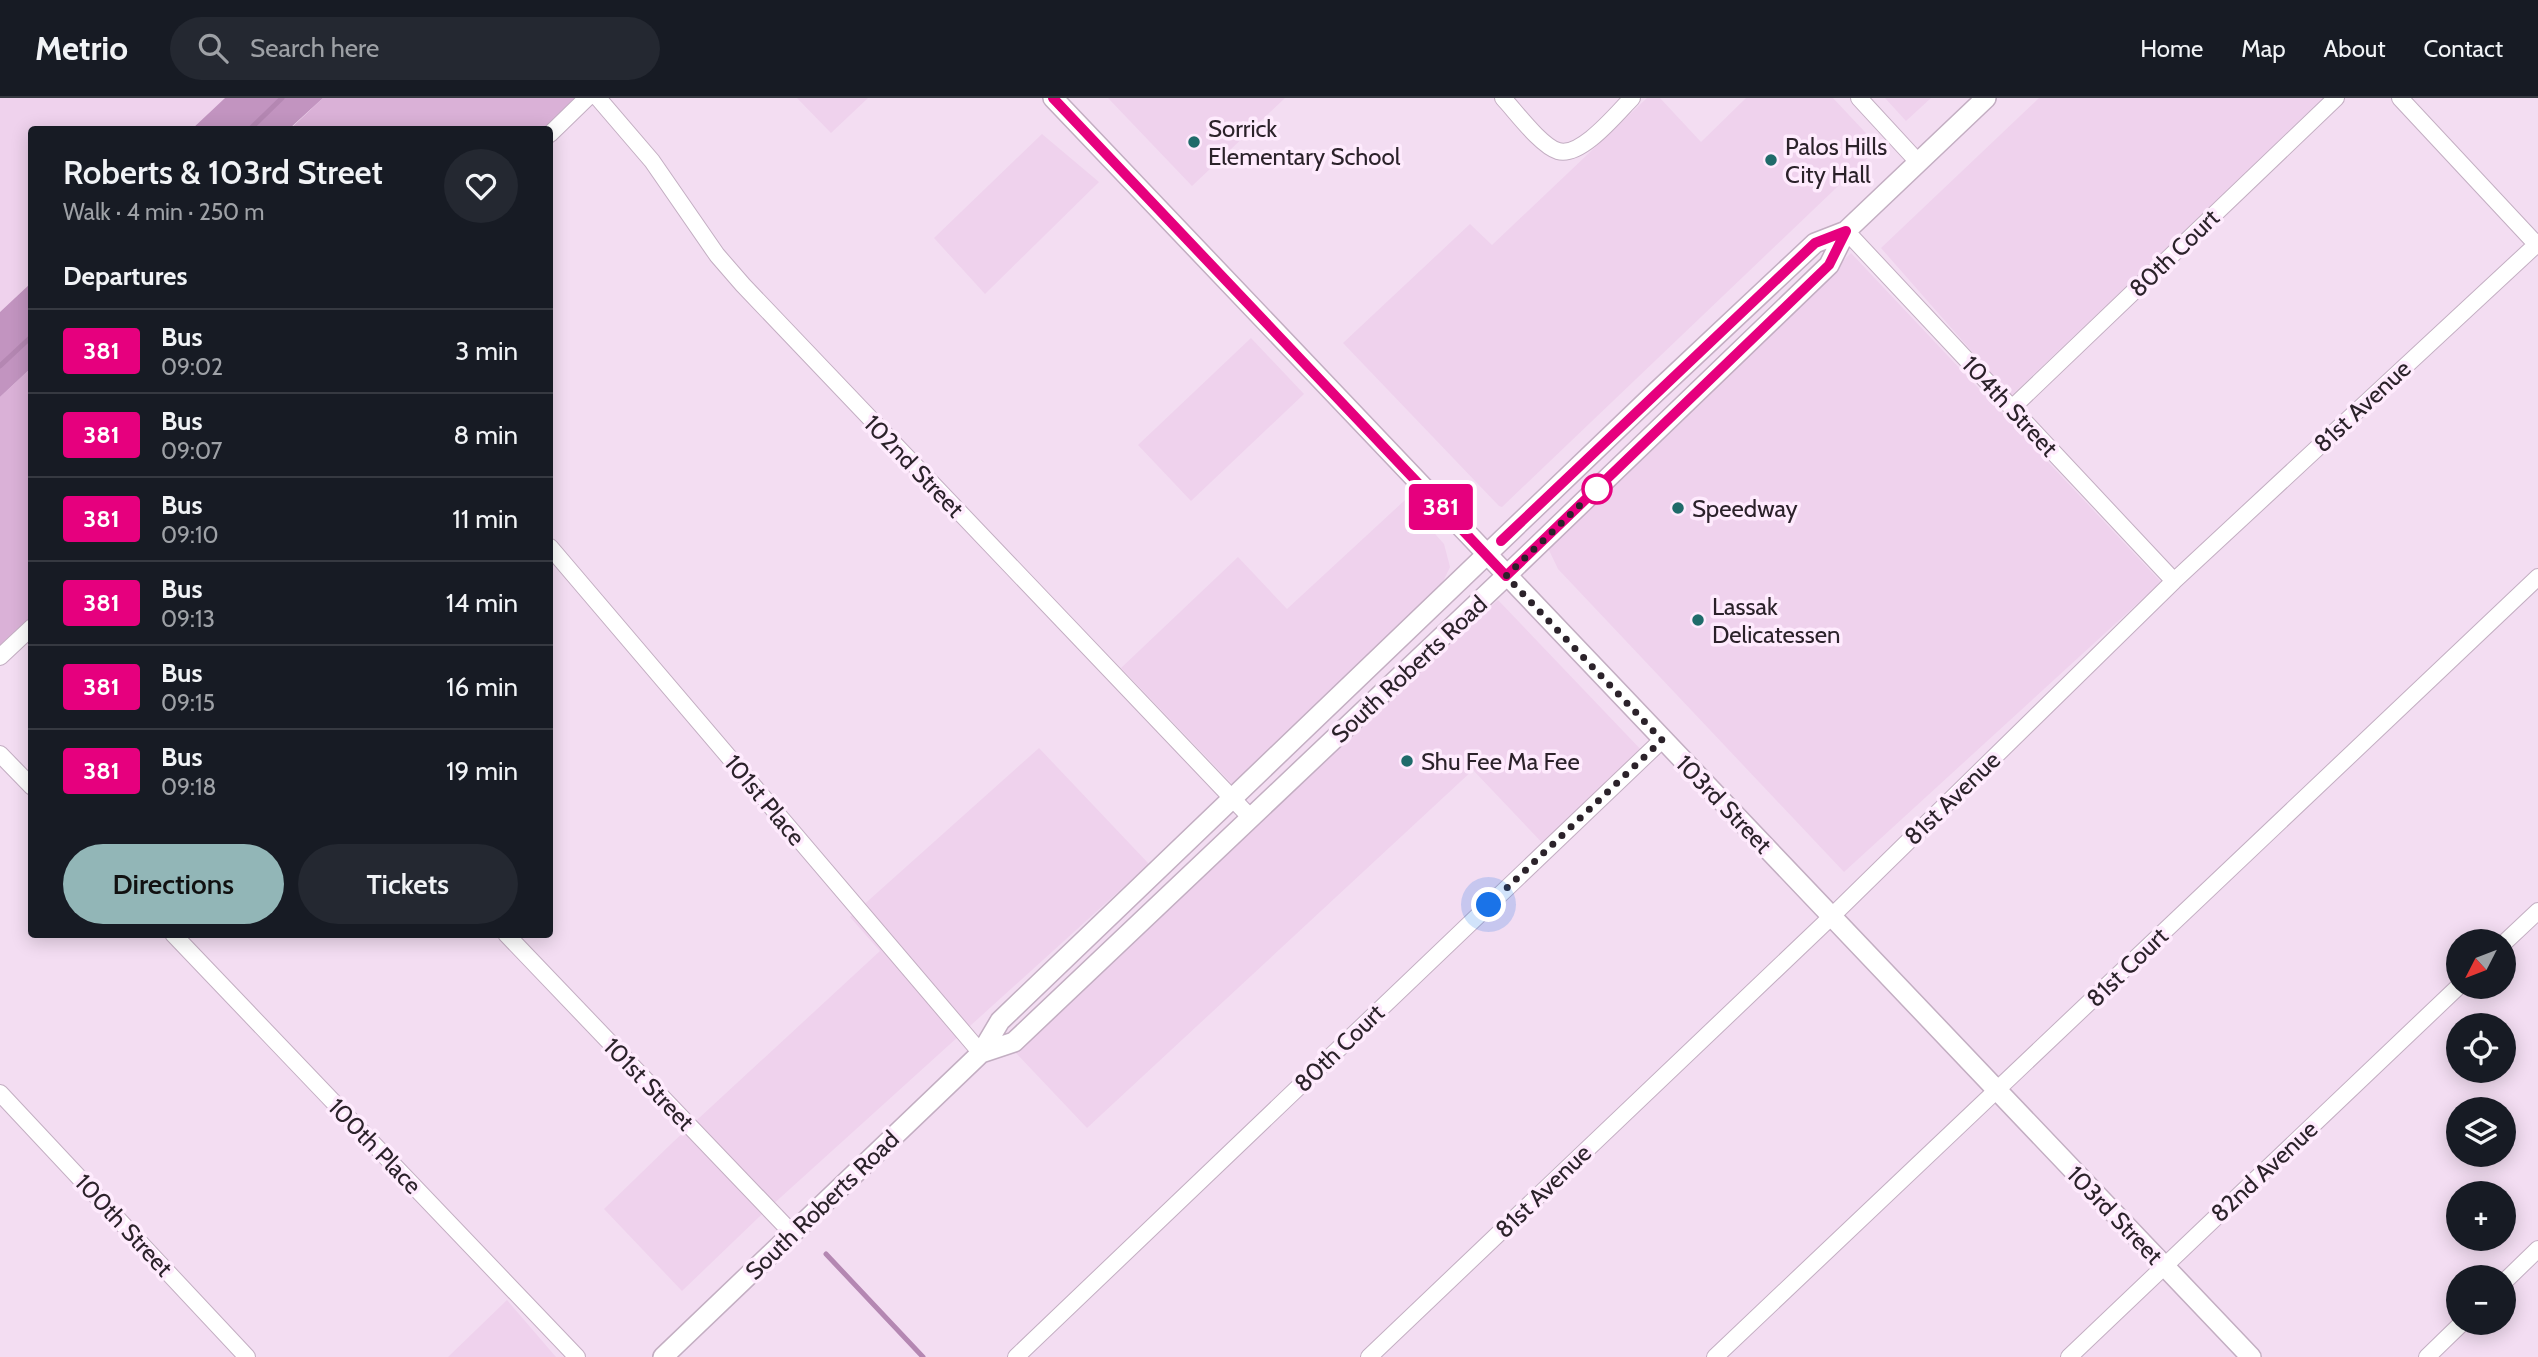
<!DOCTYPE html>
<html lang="en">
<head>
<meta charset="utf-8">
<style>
  body { margin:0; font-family:Cabin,sans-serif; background:#242831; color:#f1f3f6; height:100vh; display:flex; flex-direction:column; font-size:26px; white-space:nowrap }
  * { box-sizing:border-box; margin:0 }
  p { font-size:23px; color:#9ea1a6 }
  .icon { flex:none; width:38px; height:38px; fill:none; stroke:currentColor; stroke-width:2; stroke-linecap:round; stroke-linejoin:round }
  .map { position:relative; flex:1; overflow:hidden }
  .drawer { position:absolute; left:28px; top:28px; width:525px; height:812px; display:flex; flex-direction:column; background:#171b24; border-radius:7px; box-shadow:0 4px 18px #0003 }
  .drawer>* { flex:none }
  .badge { padding:0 14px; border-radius:5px; font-size:24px; line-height:46px }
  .needle { width:46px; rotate:228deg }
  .tools { position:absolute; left:2446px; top:831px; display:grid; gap:14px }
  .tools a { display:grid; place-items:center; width:70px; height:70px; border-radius:50%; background:#171b24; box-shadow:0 4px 18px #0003; font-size:35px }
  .you { position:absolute; width:35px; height:35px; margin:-18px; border:5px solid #fff; border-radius:50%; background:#1a73e8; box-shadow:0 0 0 10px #1a73e833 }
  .map>.badge { position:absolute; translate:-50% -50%; box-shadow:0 0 0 4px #fff }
  h2 { padding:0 35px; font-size:26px; line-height:63px }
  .round { display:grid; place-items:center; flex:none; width:74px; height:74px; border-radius:37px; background:#242831 }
  .headline { display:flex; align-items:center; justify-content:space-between; height:119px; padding:0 35px }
  h1 { font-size:33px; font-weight:600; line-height:52px }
  .action { display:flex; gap:14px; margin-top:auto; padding:14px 35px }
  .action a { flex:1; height:80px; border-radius:42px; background:#92b6b7; color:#111; font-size:28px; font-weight:600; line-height:80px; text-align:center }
  .action a+a { background:#242831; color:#f1f3f6 }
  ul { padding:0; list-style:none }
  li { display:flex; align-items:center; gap:21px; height:84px; padding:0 35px; border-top:2px solid #363941 }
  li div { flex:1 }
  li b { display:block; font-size:26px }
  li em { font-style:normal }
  li .badge { min-width:77px; font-weight:700; text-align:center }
  header { display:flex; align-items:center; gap:42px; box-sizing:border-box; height:98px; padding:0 35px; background:#171b24; border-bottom:2px solid #363941 }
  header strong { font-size:33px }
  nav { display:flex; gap:38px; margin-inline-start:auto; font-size:24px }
  .search { width:490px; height:63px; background:#242831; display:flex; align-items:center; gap:18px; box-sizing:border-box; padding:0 24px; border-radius:38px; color:#9ea1a6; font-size:26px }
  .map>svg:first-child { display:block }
  .built { fill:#efd2ed }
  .green { fill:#dab1d7 }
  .forest { fill:#c294c0 }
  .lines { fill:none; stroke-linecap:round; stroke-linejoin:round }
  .stream { stroke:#b487b2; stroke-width:5 }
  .minor-casing { stroke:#c3aec2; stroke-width:18 }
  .tertiary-casing { stroke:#c3aec2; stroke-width:22 }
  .minor { stroke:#fff; stroke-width:16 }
  .tertiary { stroke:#fff; stroke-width:19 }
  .line-casing { stroke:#fff; stroke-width:16 }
  .line { stroke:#e6007e; stroke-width:10 }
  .walk { stroke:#2b222a; stroke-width:7; stroke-dasharray:0 12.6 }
  .poi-dot { fill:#1f6b6a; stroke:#feebfd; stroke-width:2.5 }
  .stop-dot { fill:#fff; stroke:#e6007e; stroke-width:3.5 }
  .labels { text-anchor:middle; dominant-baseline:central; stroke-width:7; stroke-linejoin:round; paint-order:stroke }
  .poi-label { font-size:24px; fill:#2b222a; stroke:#feebfd; text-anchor:start }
  .street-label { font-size:24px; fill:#2b222a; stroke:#feebfd }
</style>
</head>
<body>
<header>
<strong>Metrio</strong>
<div class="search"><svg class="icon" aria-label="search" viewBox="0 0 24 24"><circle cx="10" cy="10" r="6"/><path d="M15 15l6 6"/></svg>Search here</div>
<nav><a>Home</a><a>Map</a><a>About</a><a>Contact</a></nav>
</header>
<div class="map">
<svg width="2538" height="1259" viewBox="0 0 2538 1259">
  <rect width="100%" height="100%" fill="#f3ddf2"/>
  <path class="built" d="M0,0H225L192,31L32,32L31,185L0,214Z
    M797,0H868L831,35Z
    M1108,0H1285L1192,88Z
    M1647,0H1660L1701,44L1746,0H1833L1879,49L1502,409L1499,408L1343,245L1470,126L1492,147Z
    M1885,0H1931L1906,23Z
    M2039,0H2324L2011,298L1881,150Z
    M1042,36L1099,84L985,196L934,140Z
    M1851,155L2161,484L1844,774L1558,471L1548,450Z
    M1251,240L1304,296L1191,403L1138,347Z
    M1405,402L1444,446L1450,469L1440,490L1232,686L1121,570L1238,459L1287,511Z
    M1498,502L1646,657L1548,751L1473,672L1087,1030L1014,953Z
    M1039,650L1149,766L759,1119L682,1193L604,1111L672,1045L880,853L850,819Z
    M507,1202L556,1259H448Z"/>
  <path class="green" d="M323,0H577L545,31L289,32Z
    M31,270V520L0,550V299Z"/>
  <path class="forest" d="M225,0H323L289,31H192Z
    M31,185V270L0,299V214Z"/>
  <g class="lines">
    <path class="stream" d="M249,32L282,0
      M0,268L32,238
      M826,1156L923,1259"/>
    <defs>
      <path id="minor" d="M598,0L652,63L717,157L743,187L1251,720
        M1503,0C1516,14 1541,48 1558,53C1581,60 1617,15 1632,0
        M1859,0L1918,64
        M2400,0L2538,148
        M550,36L587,0
        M1846,133L2174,483
        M2012,310L2336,0
        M550,449L981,955
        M0,559L32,529
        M0,656L32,689
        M173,836L577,1259
        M506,836L792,1135
        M2504,845L2538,813
        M0,995L247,1259
        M2504,1184L2538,1151
        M1016,1259L1662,642
        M1369,1259L1831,819L2174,483L2538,145
        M1715,1259L2538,479
        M2069,1259L2459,888
        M2427,1259L2462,1225"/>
      <path id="tertiary" d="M1053,0L2251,1259
        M981,955L1014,944L1506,478L1829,167L1846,133L1986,0
        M663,1259L981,955L1000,923L1654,296L1815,145L1846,133"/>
    </defs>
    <use href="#minor" class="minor-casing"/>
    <use href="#tertiary" class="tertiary-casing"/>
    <use href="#minor" class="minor"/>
    <use href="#tertiary" class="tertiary"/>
  </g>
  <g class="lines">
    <defs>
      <path id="line" d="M1053,0L1506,478L1829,167L1846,133L1815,145L1501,443"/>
    </defs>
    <use href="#line" class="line-casing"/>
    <use href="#line" class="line"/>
    <path class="walk" d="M1489,807L1662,642L1506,478L1597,391"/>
  </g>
  <g class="poi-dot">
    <circle cx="1194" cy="44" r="7"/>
    <circle cx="1771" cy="62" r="7"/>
    <circle cx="1678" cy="410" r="7"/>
    <circle cx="1698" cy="522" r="7"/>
    <circle cx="1407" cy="663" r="7"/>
  </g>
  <circle class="stop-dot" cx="1597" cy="391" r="14"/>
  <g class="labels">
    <g class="poi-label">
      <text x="1208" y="30">Sorrick<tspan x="1208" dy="28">Elementary School</tspan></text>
      <text x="1785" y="48">Palos Hills<tspan x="1785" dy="28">City Hall</tspan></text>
      <text x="1692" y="410">Speedway</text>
      <text x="1712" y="508">Lassak<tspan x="1712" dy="28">Delicatessen</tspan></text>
      <text x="1421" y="663">Shu Fee Ma Fee</text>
    </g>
    <g class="street-label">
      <text transform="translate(2174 155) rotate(-44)">80th Court</text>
      <text transform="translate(2010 308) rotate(47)">104th Street</text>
      <text transform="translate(2362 308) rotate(-43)">81st Avenue</text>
      <text transform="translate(914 368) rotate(46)">102nd Street</text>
      <text transform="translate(1409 571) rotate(-43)">South Roberts Road</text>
      <text transform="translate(1952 700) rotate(-44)">81st Avenue</text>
      <text transform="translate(765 702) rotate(50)">101st Place</text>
      <text transform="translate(1724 706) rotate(46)">103rd Street</text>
      <text transform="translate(2127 869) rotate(-44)">81st Court</text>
      <text transform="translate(1339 950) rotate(-44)">80th Court</text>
      <text transform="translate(649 986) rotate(46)">101st Street</text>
      <text transform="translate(375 1048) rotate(46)">100th Place</text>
      <text transform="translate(2264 1073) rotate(-43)">82nd Avenue</text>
      <text transform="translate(1543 1093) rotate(-44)">81st Avenue</text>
      <text transform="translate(822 1107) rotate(-44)">South Roberts Road</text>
      <text transform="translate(2115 1117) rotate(46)">103rd Street</text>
      <text transform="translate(124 1127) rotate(47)">100th Street</text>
    </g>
  </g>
</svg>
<div class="tools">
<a><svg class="needle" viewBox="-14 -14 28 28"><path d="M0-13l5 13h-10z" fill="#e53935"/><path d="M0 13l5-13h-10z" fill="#9ea1a6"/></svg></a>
<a><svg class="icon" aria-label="locate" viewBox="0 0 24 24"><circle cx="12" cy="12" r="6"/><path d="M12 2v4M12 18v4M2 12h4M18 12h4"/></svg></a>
<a><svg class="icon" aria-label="layers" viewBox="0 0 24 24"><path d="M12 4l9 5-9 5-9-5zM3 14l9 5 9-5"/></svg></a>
<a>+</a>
<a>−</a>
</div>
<div class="you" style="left:1489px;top:807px"></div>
<b class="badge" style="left:1441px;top:409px;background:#e6007e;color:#fff">381</b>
<section class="drawer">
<div class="headline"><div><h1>Roberts &amp; 103rd Street</h1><p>Walk · 4 min · 250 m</p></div><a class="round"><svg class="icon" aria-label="heart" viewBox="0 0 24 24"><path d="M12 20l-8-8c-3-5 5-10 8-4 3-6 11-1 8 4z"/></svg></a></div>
<h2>Departures</h2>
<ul>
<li><span class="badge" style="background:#e6007e;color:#fff">381</span><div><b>Bus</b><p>09:02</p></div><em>3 min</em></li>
<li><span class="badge" style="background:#e6007e;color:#fff">381</span><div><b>Bus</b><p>09:07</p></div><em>8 min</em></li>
<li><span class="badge" style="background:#e6007e;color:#fff">381</span><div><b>Bus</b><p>09:10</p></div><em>11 min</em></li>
<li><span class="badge" style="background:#e6007e;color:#fff">381</span><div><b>Bus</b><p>09:13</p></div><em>14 min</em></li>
<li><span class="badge" style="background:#e6007e;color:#fff">381</span><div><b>Bus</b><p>09:15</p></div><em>16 min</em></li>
<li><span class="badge" style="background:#e6007e;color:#fff">381</span><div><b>Bus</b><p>09:18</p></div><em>19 min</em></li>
</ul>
<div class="action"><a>Directions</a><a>Tickets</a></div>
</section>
</div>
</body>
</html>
